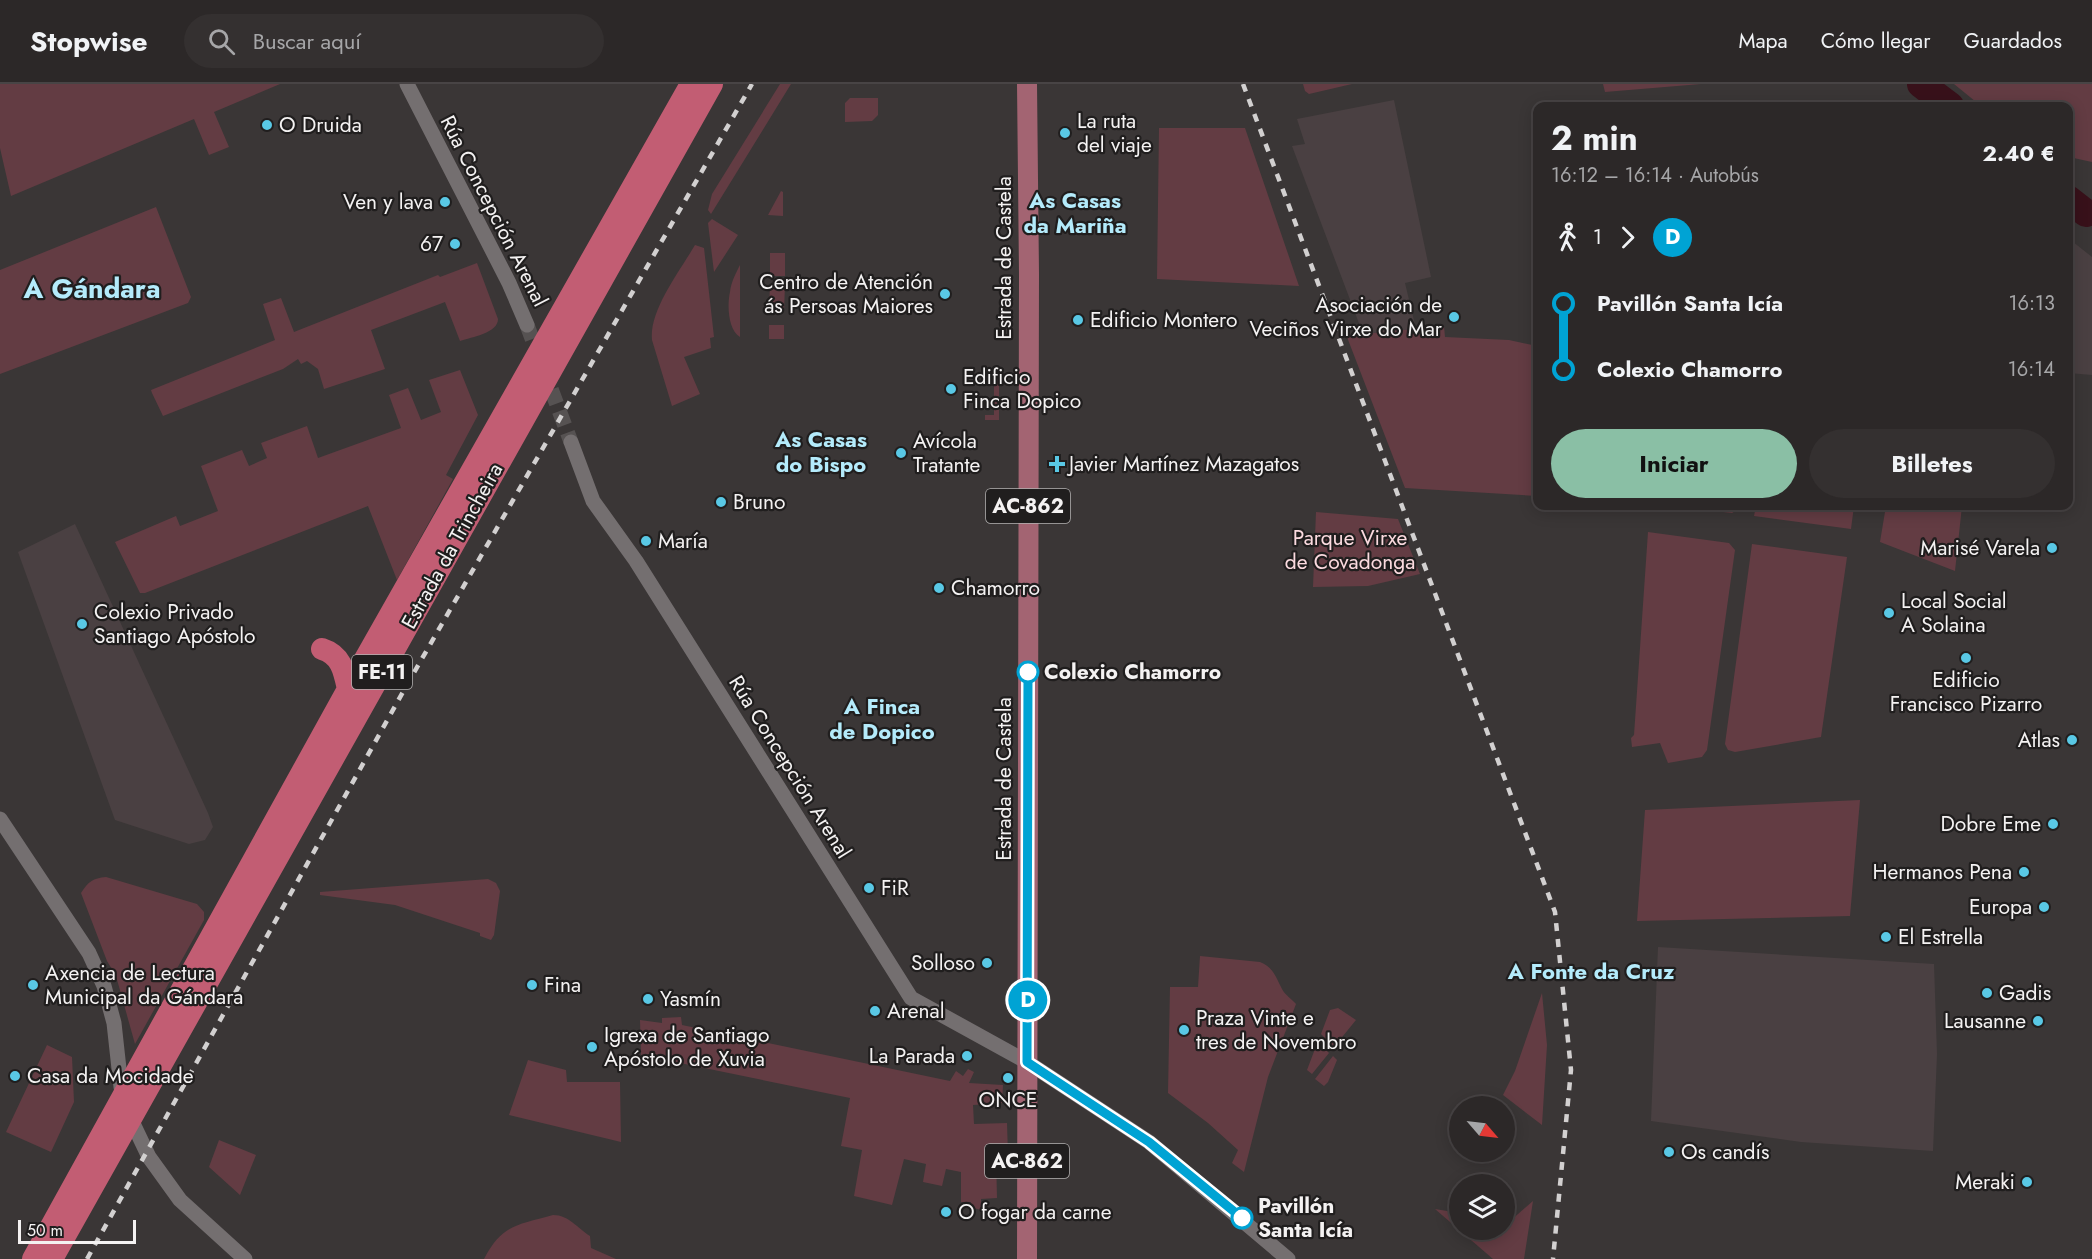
<!DOCTYPE html>
<html lang="es">
<head>
<meta charset="utf-8">
<style>
  body { margin:0; font-family:Jost,sans-serif; background:#343030; color:#f1f3f6; height:100vh; display:flex; flex-direction:column; font-size:22px; white-space:nowrap }
  * { box-sizing:border-box; margin:0 }
  p { font-size:20px; color:#a6a6a8 }
  .icon { flex:none; width:33px; height:33px; fill:none; stroke:currentColor; stroke-width:2; stroke-linecap:round; stroke-linejoin:round }
  .map { position:relative; flex:1; overflow:hidden }
  .side { position:absolute; left:1533px; top:18px; width:540px; height:408px; display:flex; flex-direction:column; background:#2c2828; border-radius:12px; box-shadow:0 3px 15px #0003,0 0 0 2px #484445 }
  .side>* { flex:none }
  .badge { padding:0 12px; border-radius:20px; font-size:21px; line-height:39px }
  .needle { width:39px; rotate:118deg }
  .fabs { position:absolute; left:1449px; top:1012px; display:grid; gap:12px }
  .fabs a { display:grid; place-items:center; width:66px; height:66px; border-radius:50%; background:#2c2828; box-shadow:0 3px 15px #0003,0 0 0 2px #484445; font-size:30px }
  .scale { position:absolute; left:18px; bottom:15px; width:118px; box-sizing:border-box; padding-left:6px; border:3px solid #f4f2f2; border-top:0; font-size:16px; line-height:21px; white-space:nowrap; color:#f4f2f2; -webkit-text-stroke:4px #201e1e; paint-order:stroke }
  .map>.badge { position:absolute; translate:-50% -50%; box-shadow:0 0 0 3px #fff }
  .legs { display:flex; align-items:center; gap:9px; height:66px; padding:0 18px; font-size:20px }
  .legs p { margin-inline-start:auto }
  .headline { display:flex; align-items:center; justify-content:space-between; height:102px; padding:0 18px }
  h1 { font-size:33px; font-weight:700; line-height:45px }
  .primary-button { display:flex; gap:12px; margin-top:auto; padding:12px 18px }
  .primary-button a { flex:1; height:69px; border-radius:36px; background:#8abfa5; color:#111; font-size:24px; font-weight:700; line-height:69px; text-align:center }
  .primary-button a+a { background:#343030; color:#f1f3f6 }
  ul { padding:0 18px; list-style:none }
  li { display:flex; align-items:center; gap:21px; height:66px; font-size:22px }
  li i { display:grid; place-items:center; width:9px; height:100%; margin:0 8px; background:currentColor }
  li i::after { content:''; width:15px; height:15px; margin:-8px; border:4px solid; border-radius:50%; background:#2c2828 }
  li p { margin-inline-start:auto }
  li:first-child i { background:linear-gradient(#0000 50%,currentColor 0) }
  li:last-child i { background:linear-gradient(currentColor 50%,#0000 0) }
  header { display:flex; align-items:center; gap:36px; box-sizing:border-box; height:84px; padding:0 30px; background:#2c2828; border-bottom:2px solid #484445 }
  header strong { font-size:28px }
  nav { display:flex; gap:33px; margin-inline-start:auto; font-size:21px }
  .search { width:420px; height:54px; background:#343030; display:flex; align-items:center; gap:15px; box-sizing:border-box; padding:0 21px; border-radius:33px; color:#a6a6a8; font-size:22px }
  .map>svg:first-child { display:block }
  .built { fill:#4a4042 }
  .green { fill:#633c43 }
  .lines { fill:none; stroke-linecap:round; stroke-linejoin:round }
  .river { stroke:#38111a; stroke-width:28 }
  .minor-tunnel { stroke:#565252; stroke-width:15; stroke-dasharray:15 8; stroke-linecap:butt }
  .minor { stroke:#746f70; stroke-width:15 }
  .major { stroke:#a36472; stroke-width:20 }
  .highway { stroke:#c25d73; stroke-width:22 }
  .rail { stroke:#d2d0d0; stroke-width:4.5; stroke-dasharray:8 8; stroke-linecap:butt }
  .line-1-casing { stroke:#fff; stroke-width:14 }
  .line-1 { stroke:#00a3d4; stroke-width:9 }
  .poi-dot { fill:#59c8e5; stroke:#201e1e; stroke-width:2 }
  .stop-1-dot { fill:#fff; stroke:#00a3d4; stroke-width:3 }
  .labels { text-anchor:middle; dominant-baseline:central; stroke-width:4.5; stroke-linejoin:round; paint-order:stroke }
  .shield { fill:#201e1e; stroke:#b4b2b2; stroke-width:1.5 }
  .shield-label { font-size:20px; font-weight:bold; fill:#f4f2f2 }
  .poi-label { font-size:21px; fill:#f4f2f2; stroke:#201e1e; text-anchor:start }
  .street-label { font-size:21px; fill:#f4f2f2; stroke:#201e1e }
  .park-label { font-size:21px; fill:#fbdadf; stroke:#201e1e }
  .stop-label { font-size:21px; font-weight:bold; fill:#f4f2f2; stroke:#201e1e; text-anchor:start }
  .neighbourhood-label { font-size:22px; font-weight:bold; fill:#b4ebfb; stroke:#201e1e }
  .district-label { font-size:27px; font-weight:bold; fill:#b4ebfb; stroke:#201e1e }
</style>
</head>
<body>
<header>
<strong>Stopwise</strong>
<div class="search"><svg class="icon" aria-label="search" viewBox="0 0 24 24"><circle cx="10" cy="10" r="6"/><path d="M15 15l6 6"/></svg>Buscar aquí</div>
<nav><a>Mapa</a><a>Cómo llegar</a><a>Guardados</a></nav>
</header>
<div class="map">
<svg width="2092" height="1175" viewBox="0 0 2092 1175">
  <rect width="100%" height="100%" fill="#3a3636"/>
  <path class="built" d="M1394,16L1431,193L1405,199L1416,245L1363,250L1292,62L1305,60L1297,35Z
    M2068,154L2092,173V291L2069,289Z
    M75,440L208,729L213,743L205,756L189,760L115,736L18,468Z
    M1658,863L1934,880L1937,970L1933,1067L1801,1058L1651,1037Z"/>
  <path class="green" d="M0,0H280L214,28L229,63L209,71L194,35L11,112L0,64Z
    M780,0H791L711,130L708,126L712,110Z
    M1303,0H1352L1309,10L1305,7Z
    M1603,0H1701L1605,8Z
    M1954,0H2092V78L2069,73L2068,22H1981Z
    M850,14H878V31L872,37L845,38V19Z
    M1159,44H1245L1299,202L1157,195Z
    M781,107L783,108V132L768,131Z
    M156,123L191,213L188,219L0,290V186Z
    M712,135L738,151L714,188L708,139Z
    M695,161L704,164L714,253L710,254L711,264L684,273L700,310L672,322L652,256C649,226 680,187 695,161Z
    M770,169H785V192H770Z
    M2068,170H2074L2070,215H2068Z
    M477,179L498,235C498,249 472,253 460,257L445,218L371,246L385,285L324,305L318,285L307,277L301,280L298,275L283,285L163,332L152,309L151,306L275,256L263,220L281,214L294,248L438,191L440,193Z
    M740,181V253C728,246 727,221 730,208C731,198 736,189 740,181Z
    M770,201H785L784,227H769Z
    M769,241H784V255H769Z
    M1444,242L1445,253L1509,256L1537,262V412L1405,404L1347,253L1363,250Z
    M460,286L478,331L446,391L453,395L397,496L368,422L145,509H140L115,458L176,432L180,442L218,427L201,382L242,366L249,382L267,374L261,359L307,342L318,374L401,344L389,311L408,304L421,336L441,328L429,296Z
    M994,295H999V336H985V331H994Z
    M1670,422H1741L1740,424L1732,429Z
    M1756,422H1854L1851,445L1754,432Z
    M1886,422H1962L1955,487L1880,458Z
    M1316,428L1398,435L1420,490L1368,502L1313,503Z
    M1648,448L1729,459L1735,466L1707,666L1702,673L1668,679L1660,659L1632,663L1631,654L1634,651Z
    M1752,460L1847,473L1821,653L1735,668L1728,666L1725,660Z
    M1860,716L1850,832L1637,837L1645,726Z
    M106,793L197,820L204,828V836L135,960L116,892L107,877L81,809C88,798 93,794 106,793Z
    M488,795L496,799L500,807L494,851L491,856L480,852V849L395,821L320,811V808Z
    M1200,872L1260,878C1273,883 1276,893 1282,905C1285,911 1292,915 1296,920L1268,993L1244,1088L1232,1079L1238,1066L1208,1039L1168,1009L1170,903H1198Z
    M1542,909L1547,961L1542,1041L1503,1011L1515,987Z
    M1338,924L1356,936L1334,963L1321,950L1330,926Z
    M681,933L682,941L950,997L956,987L963,992L968,985L974,988L969,999L1003,1001L1002,1019L973,1021L974,1040L1007,1039L1008,1071L996,1072L997,1114L981,1115V1126L970,1123L971,1118H961V1088L946,1085L942,1102L923,1098L926,1080L904,1075L892,1121L854,1112L862,1066L841,1062L850,1014L641,971L640,936L662,939V934Z
    M1318,957L1329,969L1312,990L1307,986Z
    M47,961L72,973L74,1018L51,1068L6,1048Z
    M1333,972L1337,976L1328,998L1324,1002L1315,995Z
    M528,976L566,986L567,998H620L621,1058L509,1031Z
    M219,1056L256,1071L240,1111L209,1083Z
    M1533,1117L1524,1175H1493L1435,1125L1447,1127L1459,1134L1460,1146H1504L1505,1137H1510Z
    M553,1131C569,1131 577,1144 590,1152L591,1164L616,1175H484C502,1140 518,1141 553,1131Z"/>
  <g class="lines">
    <path class="river" d="M1921,0L1950,22
      M2068,115L2086,129"/>
    <path class="minor-tunnel" d="M527,241L571,358"/>
    <path class="minor" d="M407,0L509,199L527,241
      M571,358L593,417L636,477L911,914L1027,978L1149,1058L1288,1175
      M0,735L89,869L104,902L114,939L121,1003L128,1029L149,1073L180,1116L245,1175"/>
    <path class="major" d="M1027,0L1029,190L1027,1175"/>
    <path class="highway" d="M322,565C341,571 344,586 348,605
      M33,1175L348,605L691,0
      M52,1175L712,0"/>
    <path class="rail" d="M1243,0L1555,828L1571,986L1553,1175
      M87,1175L408,599L752,0"/>
  </g>
  <g class="lines">
    <defs>
      <path id="line-1" d="M1028,588L1027,978L1149,1058L1242,1134"/>
    </defs>
    <use href="#line-1" class="line-1-casing"/>
    <use href="#line-1" class="line-1"/>
  </g>
  <g class="poi-dot">
    <circle cx="267" cy="41" r="6"/>
    <circle cx="1065" cy="49" r="6"/>
    <circle cx="445" cy="118" r="6"/>
    <circle cx="455" cy="160" r="6"/>
    <circle cx="945" cy="210" r="6"/>
    <circle cx="1454" cy="233" r="6"/>
    <circle cx="1078" cy="236" r="6"/>
    <circle cx="951" cy="305" r="6"/>
    <circle cx="901" cy="369" r="6"/>
    <path d="M1054 371h6v6h6v6h-6v6h-6v-6h-6v-6h6z"/>
    <circle cx="721" cy="418" r="6"/>
    <circle cx="646" cy="457" r="6"/>
    <circle cx="2052" cy="464" r="6"/>
    <circle cx="939" cy="504" r="6"/>
    <circle cx="1889" cy="529" r="6"/>
    <circle cx="82" cy="540" r="6"/>
    <circle cx="1966" cy="574" r="6"/>
    <circle cx="2072" cy="656" r="6"/>
    <circle cx="2053" cy="740" r="6"/>
    <circle cx="2024" cy="788" r="6"/>
    <circle cx="869" cy="804" r="6"/>
    <circle cx="2044" cy="823" r="6"/>
    <circle cx="1886" cy="853" r="6"/>
    <circle cx="987" cy="879" r="6"/>
    <circle cx="33" cy="901" r="6"/>
    <circle cx="532" cy="901" r="6"/>
    <circle cx="1987" cy="909" r="6"/>
    <circle cx="648" cy="915" r="6"/>
    <circle cx="875" cy="927" r="6"/>
    <circle cx="2038" cy="937" r="6"/>
    <circle cx="1184" cy="946" r="6"/>
    <circle cx="592" cy="963" r="6"/>
    <circle cx="967" cy="972" r="6"/>
    <circle cx="15" cy="992" r="6"/>
    <circle cx="1008" cy="994" r="6"/>
    <circle cx="1669" cy="1068" r="6"/>
    <circle cx="2027" cy="1098" r="6"/>
    <circle cx="946" cy="1128" r="6"/>
  </g>
  <g class="stop-1-dot">
    <circle cx="1028" cy="588" r="10"/>
    <circle cx="1242" cy="1134" r="10"/>
  </g>
  <g class="labels">
    <g class="shield">
      <rect x="986" y="405" width="84" height="34" rx="4.5"/>
      <rect x="352" y="571" width="60" height="34" rx="4.5"/>
      <rect x="985" y="1060" width="84" height="34" rx="4.5"/>
    </g>
    <g class="shield-label">
      <text x="1028" y="422">AC-862</text>
      <text x="382" y="588">FE-11</text>
      <text x="1027" y="1077">AC-862</text>
    </g>
    <g class="poi-label">
      <text x="1077" y="37">La ruta<tspan x="1077" dy="24">del viaje</tspan></text>
      <text x="279" y="41">O Druida</text>
      <text x="433" y="118" text-anchor="end">Ven y lava</text>
      <text x="443" y="160" text-anchor="end">67</text>
      <text x="933" y="198" text-anchor="end">Centro de Atención<tspan x="933" dy="24">ás Persoas Maiores</tspan></text>
      <text x="1442" y="221" text-anchor="end">Asociación de<tspan x="1442" dy="24">Veciños Virxe do Mar</tspan></text>
      <text x="1090" y="236">Edificio Montero</text>
      <text x="963" y="293">Edificio<tspan x="963" dy="24">Finca Dopico</tspan></text>
      <text x="913" y="357">Avícola<tspan x="913" dy="24">Tratante</tspan></text>
      <text x="1069" y="380">Javier Martínez Mazagatos</text>
      <text x="733" y="418">Bruno</text>
      <text x="658" y="457">María</text>
      <text x="2040" y="464" text-anchor="end">Marisé Varela</text>
      <text x="951" y="504">Chamorro</text>
      <text x="1901" y="517">Local Social<tspan x="1901" dy="24">A Solaina</tspan></text>
      <text x="94" y="528">Colexio Privado<tspan x="94" dy="24">Santiago Apóstolo</tspan></text>
      <text x="1966" y="596" text-anchor="middle">Edificio<tspan x="1966" dy="24">Francisco Pizarro</tspan></text>
      <text x="2060" y="656" text-anchor="end">Atlas</text>
      <text x="2041" y="740" text-anchor="end">Dobre Eme</text>
      <text x="2012" y="788" text-anchor="end">Hermanos Pena</text>
      <text x="881" y="804">FiR</text>
      <text x="2032" y="823" text-anchor="end">Europa</text>
      <text x="1898" y="853">El Estrella</text>
      <text x="975" y="879" text-anchor="end">Solloso</text>
      <text x="45" y="889">Axencia de Lectura<tspan x="45" dy="24">Municipal da Gándara</tspan></text>
      <text x="544" y="901">Fina</text>
      <text x="1999" y="909">Gadis</text>
      <text x="660" y="915">Yasmín</text>
      <text x="887" y="927">Arenal</text>
      <text x="1196" y="934">Praza Vinte e<tspan x="1196" dy="24">tres de Novembro</tspan></text>
      <text x="2026" y="937" text-anchor="end">Lausanne</text>
      <text x="604" y="951">Igrexa de Santiago<tspan x="604" dy="24">Apóstolo de Xuvia</tspan></text>
      <text x="955" y="972" text-anchor="end">La Parada</text>
      <text x="27" y="992">Casa da Mocidade</text>
      <text x="1008" y="1016" text-anchor="middle">ONCE</text>
      <text x="1681" y="1068">Os candís</text>
      <text x="2015" y="1098" text-anchor="end">Meraki</text>
      <text x="958" y="1128">O fogar da carne</text>
    </g>
    <g class="street-label">
      <text transform="translate(494 127) rotate(63)">Rúa Concepción Arenal</text>
      <text transform="translate(1004 174) rotate(-90)">Estrada de Castela</text>
      <text transform="translate(452 462) rotate(-61)">Estrada da Trincheira</text>
      <text transform="translate(790 683) rotate(58)">Rúa Concepción Arenal</text>
      <text transform="translate(1004 695) rotate(-90)">Estrada de Castela</text>
    </g>
    <g class="park-label">
      <text x="1350" y="454">Parque Virxe<tspan x="1350" dy="24">de Covadonga</tspan></text>
    </g>
    <g class="stop-label">
      <text x="1044" y="588">Colexio Chamorro</text>
      <text x="1258" y="1122">Pavillón<tspan x="1258" dy="24">Santa Icía</tspan></text>
    </g>
    <g class="neighbourhood-label">
      <text x="1075" y="116">As Casas<tspan x="1075" dy="25">da Mariña</tspan></text>
      <text x="821" y="355">As Casas<tspan x="821" dy="25">do Bispo</tspan></text>
      <text x="882" y="622">A Finca<tspan x="882" dy="25">de Dopico</tspan></text>
      <text x="1591" y="887">A Fonte da Cruz</text>
    </g>
    <g class="district-label">
      <text x="92" y="204">A Gándara</text>
    </g>
  </g>
</svg>
<div class="fabs">
<a><svg class="needle" viewBox="-14 -14 28 28"><path d="M0-13l5 13h-10z" fill="#e53935"/><path d="M0 13l5-13h-10z" fill="#a6a6a8"/></svg></a>
<a><svg class="icon" aria-label="layers" viewBox="0 0 24 24"><path d="M12 4l9 5-9 5-9-5zM3 14l9 5 9-5"/></svg></a>
</div>
<div class="scale">50 m</div>
<b class="badge" style="left:1028px;top:916px;background:#00a3d4;color:#fff">D</b>
<section class="side">
<div class="headline"><div><h1>2 min</h1><p>16:12 – 16:14 · Autobús</p></div><b>2.40 €</b></div>
<div class="legs"><svg class="icon" aria-label="walk" viewBox="0 0 24 24"><circle cx="13" cy="4" r="2"/><path d="M13 8l-2 6 4 7M11 14l-3 7M7 12l3-4h3l4 4"/></svg>1<svg class="icon" aria-label="forward" viewBox="0 0 24 24"><path d="M9 5l7 7-7 7"/></svg><b class="badge" style="background:#00a3d4;color:#fff">D</b></div>
<ul>
<li><i style="color:#00a3d4"></i><b>Pavillón Santa Icía</b><p>16:13</p></li>
<li><i style="color:#00a3d4"></i><b>Colexio Chamorro</b><p>16:14</p></li>
</ul>
<div class="primary-button"><a>Iniciar</a><a>Billetes</a></div>
</section>
</div>
</body>
</html>
